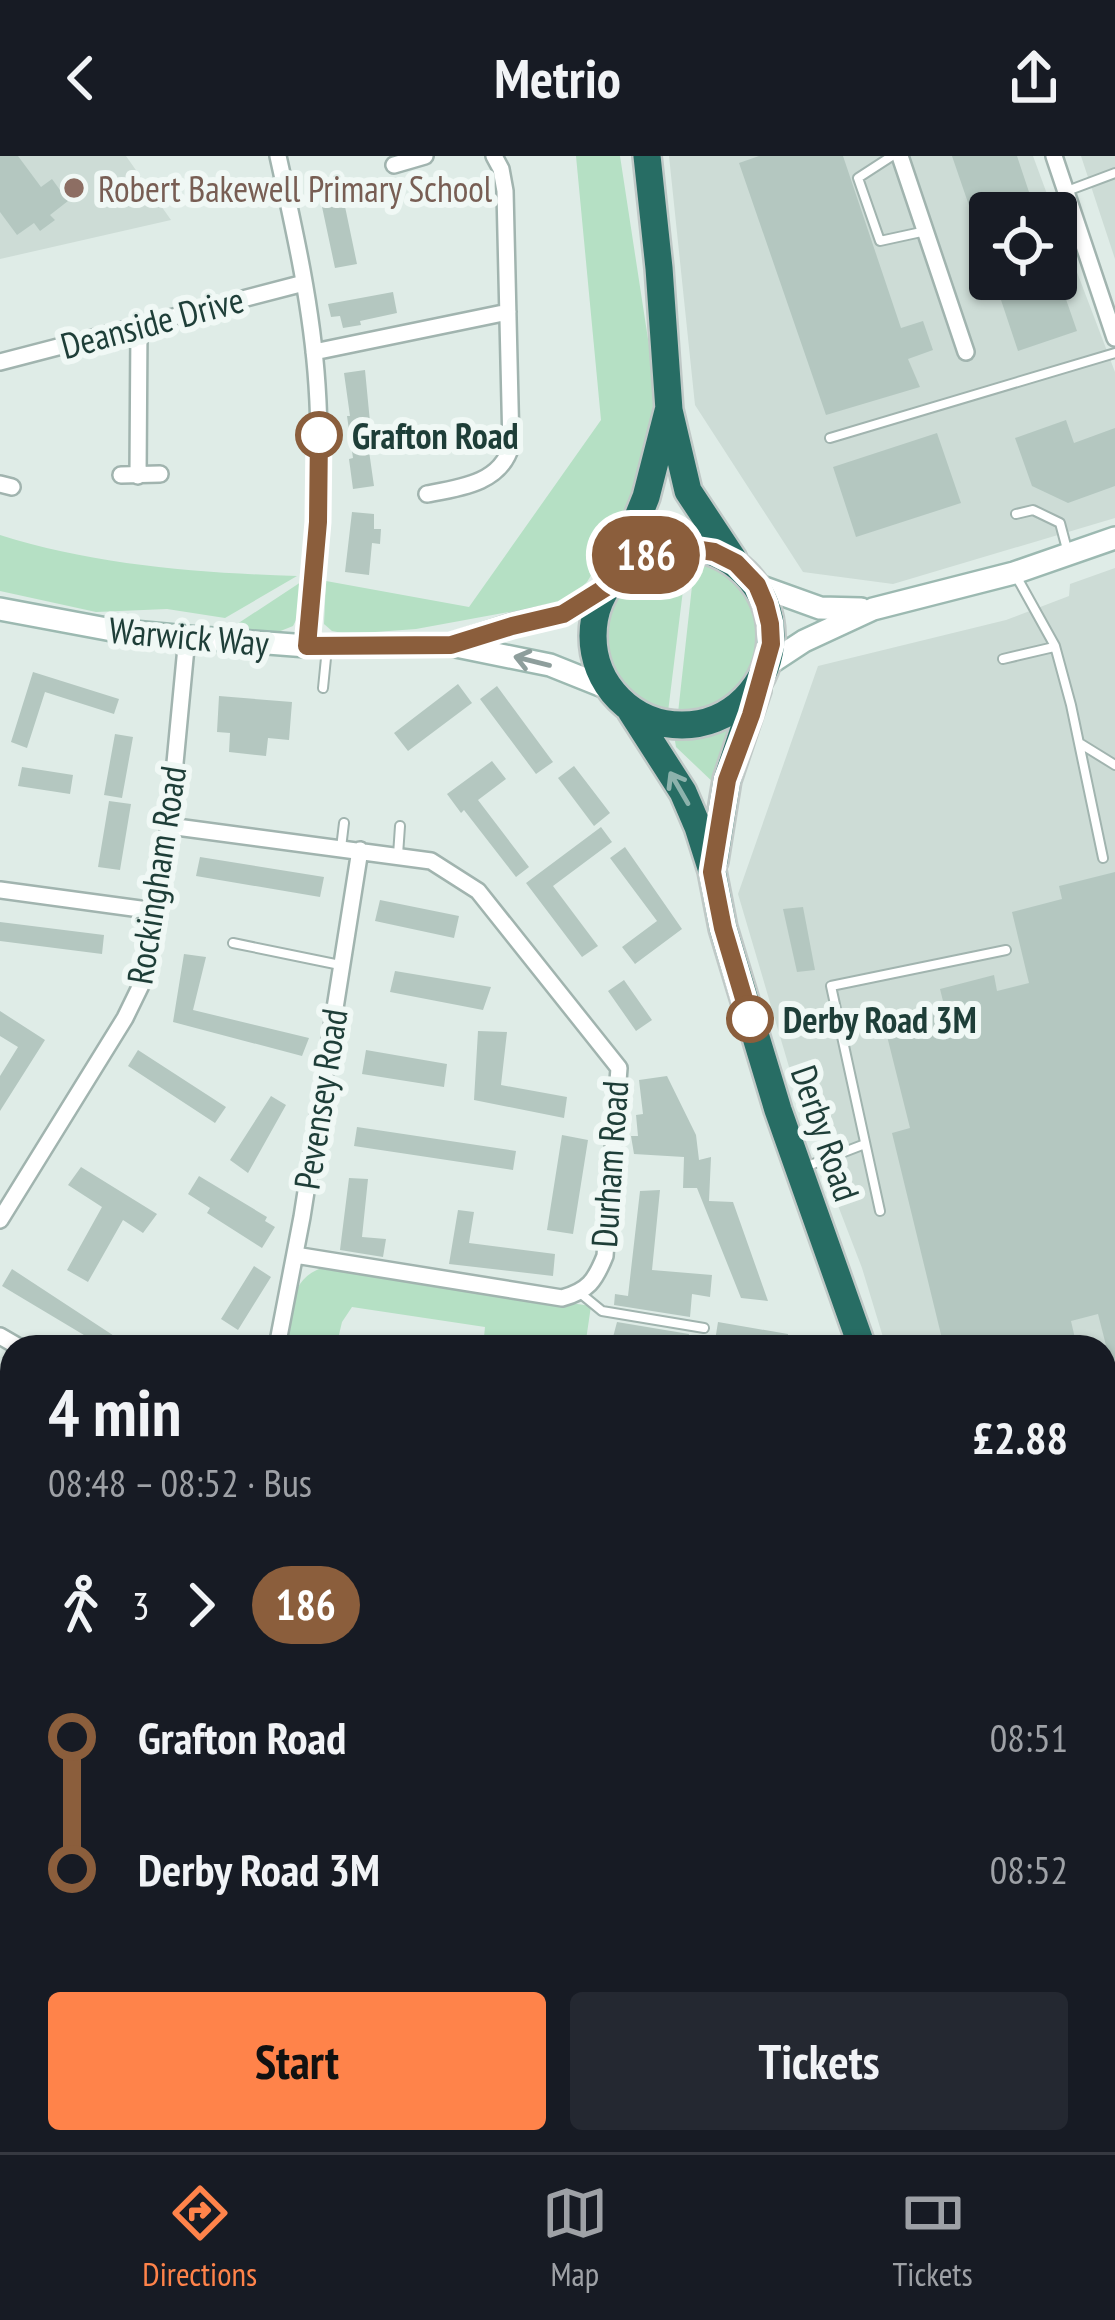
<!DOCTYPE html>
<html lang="en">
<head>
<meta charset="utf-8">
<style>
  body { margin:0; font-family:"PT Sans Narrow",sans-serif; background:#242831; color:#f1f3f6; height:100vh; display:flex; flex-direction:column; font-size:45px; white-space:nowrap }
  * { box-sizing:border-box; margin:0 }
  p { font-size:39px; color:#9ea1a6 }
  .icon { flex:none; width:66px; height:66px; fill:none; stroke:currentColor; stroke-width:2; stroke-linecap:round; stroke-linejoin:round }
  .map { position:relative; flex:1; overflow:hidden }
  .details { position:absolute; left:0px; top:1179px; width:1116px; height:819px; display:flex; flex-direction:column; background:#171b24; border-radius:36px 36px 0 0; box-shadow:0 3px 9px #0004 }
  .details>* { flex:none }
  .badge { padding:0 24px; border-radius:39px; font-size:42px; line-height:78px }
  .controls { position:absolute; left:969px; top:36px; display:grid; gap:24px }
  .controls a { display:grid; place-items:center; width:108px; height:108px; border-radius:12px; background:#171b24; box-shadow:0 3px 9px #0004; font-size:60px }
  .map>.badge { position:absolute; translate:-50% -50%; box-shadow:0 0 0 6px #fff }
  .legs { display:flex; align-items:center; gap:18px; height:132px; padding:0 48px; font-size:39px }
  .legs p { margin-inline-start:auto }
  .summary { display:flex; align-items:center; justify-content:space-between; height:204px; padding:0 48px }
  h1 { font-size:66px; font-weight:700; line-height:90px }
  .primary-button { display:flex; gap:24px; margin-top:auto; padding:24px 48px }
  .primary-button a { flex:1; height:138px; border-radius:12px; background:#ff834a; color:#111; font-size:48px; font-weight:700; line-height:138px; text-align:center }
  .primary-button a+a { background:#242831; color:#f1f3f6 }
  ul { padding:0 48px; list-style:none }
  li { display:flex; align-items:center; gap:42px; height:132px; font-size:45px }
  li i { display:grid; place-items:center; width:18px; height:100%; margin:0 15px; background:currentColor }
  li i::after { content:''; width:30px; height:30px; margin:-15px; border:9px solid; border-radius:50%; background:#171b24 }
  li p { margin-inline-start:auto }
  li:first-child i { background:linear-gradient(#0000 50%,currentColor 0) }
  li:last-child i { background:linear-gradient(currentColor 50%,#0000 0) }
  header { display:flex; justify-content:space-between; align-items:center; height:156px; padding:0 48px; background:#171b24; font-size:54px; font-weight:700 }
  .tab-bar { display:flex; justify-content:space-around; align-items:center; height:168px; border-top:3px solid #363941; background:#171b24; font-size:33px; color:#9ea1a6 }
  .tab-bar a { display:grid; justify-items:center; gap:6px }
  .tab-bar .current { color:#ff834a }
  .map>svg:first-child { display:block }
  .built { fill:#cddcd6 }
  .green { fill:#b5e0c4 }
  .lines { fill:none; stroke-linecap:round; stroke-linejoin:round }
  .stream { stroke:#80c4d8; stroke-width:6 }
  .building { fill:#b4c7c0 }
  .lane-casing { stroke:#a1b4af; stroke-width:12 }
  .street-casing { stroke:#a1b4af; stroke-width:20 }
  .secondary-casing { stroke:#9cb9b1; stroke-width:26 }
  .highway-casing { stroke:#c0c9c7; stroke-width:32 }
  .lane { stroke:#fff; stroke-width:8 }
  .street { stroke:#fff; stroke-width:15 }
  .secondary { stroke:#fff; stroke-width:21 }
  .highway { stroke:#276d64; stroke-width:27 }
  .oneway { stroke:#8e9e9c }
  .oneway2 { stroke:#8cb2ac }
  .line-1-casing { stroke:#fff; stroke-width:27 }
  .line-1 { stroke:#8b5e3c; stroke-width:18 }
  .education-dot { fill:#8d6e63; stroke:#f0f8f5; stroke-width:4.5 }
  .stop-1-dot { fill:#fff; stroke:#8b5e3c; stroke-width:6 }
  .labels { text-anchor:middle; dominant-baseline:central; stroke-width:12; stroke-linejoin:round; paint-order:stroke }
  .education-label { font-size:36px; fill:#785e54; stroke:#f0f8f5; text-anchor:start }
  .street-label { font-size:36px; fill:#1e3e38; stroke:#f0f8f5 }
  .stop-label { font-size:36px; font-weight:bold; fill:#1e3e38; stroke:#f0f8f5; text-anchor:start }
</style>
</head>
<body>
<header><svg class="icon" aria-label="back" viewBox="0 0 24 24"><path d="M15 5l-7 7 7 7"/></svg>Metrio<svg class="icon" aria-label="share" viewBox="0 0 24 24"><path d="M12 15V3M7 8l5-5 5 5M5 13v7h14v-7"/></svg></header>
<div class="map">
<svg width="1115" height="1996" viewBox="0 0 1115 1996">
  <rect width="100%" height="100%" fill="#dfece7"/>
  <path class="built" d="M0,0H126L171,64L0,103Z
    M669,0H1033L1054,57H990V123H1056V61L1115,216V362L893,428L803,416L695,249Z
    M1081,0H1115V103Z
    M1115,412V1288L1104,1291V1191H886L862,1112L827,1021L832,1007L823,984L810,982L738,738L818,510L1006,464L1069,440L1070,428Z"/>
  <path class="green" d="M576,0H620L659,255L626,362L587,426L573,439L558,447L416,473L348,478L332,475L324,468L326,425L469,451L601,264Z
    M0,379C95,409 198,417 297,420L225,462L167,453L96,456L0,435Z
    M681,402L685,418L668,556C656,552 643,550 633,542C597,517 593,465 623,433C638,417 660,408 681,402Z
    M692,402C741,409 786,473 753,519C736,543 706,554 678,557L693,421Z
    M301,426L304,427L299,458L293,470L278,476L231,472Z
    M732,567L717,630L676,591L674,579L709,575Z
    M319,1113H339L591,1150L586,1184L530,1181L528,1191H483L485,1171L352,1151L342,1166L336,1191H288C291,1161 287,1126 319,1113Z"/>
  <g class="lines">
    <path class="stream" d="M1104,1302L1115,1299"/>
  </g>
  <path class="building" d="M0,0H18L41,31L52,23L68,45L50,59L55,64L40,75L34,67L17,79L0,56Z
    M759,0H843L901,172L923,165L933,194L908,203L920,231L826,259L739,7Z
    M952,0H1017L1036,57H990V105H988Z
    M343,41L357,108L335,112L321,46Z
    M994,123H1059L1077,175L1018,195Z
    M393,136L397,157L360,165L361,169L343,172L340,160L331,161L328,148Z
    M365,214L372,287L368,288L374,330L353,333L349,303L353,302L347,260H350L344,217Z
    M1066,264L1074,287L1115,272V330L1068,347L1032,330L1015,282Z
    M937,277L961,347L856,381L833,311Z
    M352,356L374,358V373H381L380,388L372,387L369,419L345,416Z
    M33,516L119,543L114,558L45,536L27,592L11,586Z
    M458,528L472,547L408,595L394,577Z
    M497,530L553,606L536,618L480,543Z
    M219,540L292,546L289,584L268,582L266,600L229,596L230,577L217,576Z
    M115,578L133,581L122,642L104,639Z
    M492,605L506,623L478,644L529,711L516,721L464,654L461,657L447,638Z
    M574,610L610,657L594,670L558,622Z
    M22,611L73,619L70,638L18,630Z
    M109,645L131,648L120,714L98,711Z
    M601,671L612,686L553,730L598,790L582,801L526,727Z
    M625,691L682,773L635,808L622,791L657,765L610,702Z
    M200,701L324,721L320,741L196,720Z
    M1115,716V1204L1110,1205L1098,1158L1071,1165L1077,1191H944L892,977L910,972L884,868L945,853L940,833L994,819L997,835L1029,827L1012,756L1062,743L1059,730Z
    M380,744L459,760L454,782L375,765Z
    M803,751L815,814L797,816L783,753Z
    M0,766L104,779L102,798L0,785Z
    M184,798L206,801L193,854L309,882L302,900L173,866Z
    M395,815L491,831L483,854L390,836Z
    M624,824L652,864L636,875L608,835Z
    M0,855L45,884L0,955V920L18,891L0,880Z
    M478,875L507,876L501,929L567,941L564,962L474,944Z
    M138,894L226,951L215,967L128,910Z
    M366,894L447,908L444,931L362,918Z
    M667,920L696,979L699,1004L711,1001L709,1045L733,1046L768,1145L741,1142L697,1032H683L684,1001L634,998L631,980H638L636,959L643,958L639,924Z
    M271,940L286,949L248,1017L230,1004Z
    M357,971L516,995L513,1014L354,990Z
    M562,979L588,984L573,1078L547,1074Z
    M81,1011L157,1058L143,1077L123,1064L88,1126L67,1114L102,1051L68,1029Z
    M199,1020L267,1061L265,1065L275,1071L262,1092L207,1057L210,1052L188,1038Z
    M349,1022L368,1023L362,1081L386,1083L383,1101L340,1094Z
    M660,1034L652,1114L712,1119L710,1141L692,1138L690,1161L614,1149L615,1138L628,1140L640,1035Z
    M458,1054L474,1056L469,1087L555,1098L553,1120L449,1108Z
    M254,1110L271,1121L238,1174L221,1163Z
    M12,1113L131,1191H104L2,1130Z
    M617,1166L689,1178L687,1191H648L612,1185Z
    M718,1166L788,1178V1191H714Z"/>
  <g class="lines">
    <defs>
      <path id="lane" d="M892,0L858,22L880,85L926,75
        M1067,35L1115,17
        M830,282L1115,197
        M1016,358L1033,354L1060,367L1068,397
        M1015,418L1055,490L1071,549L1103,702
        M1003,503L1054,491
        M323,532L327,492
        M1081,588L1115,609
        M341,692L344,667
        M398,699L400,670
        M233,787L340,809
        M805,1011L865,988
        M880,1055L831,830L1006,794
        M580,1137L602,1155L704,1172
        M1104,1276L1115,1273
        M130,1986L155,1996"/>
      <path id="street" d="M278,0C295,76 312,152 317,229C323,317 315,403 307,490
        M900,0L966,196
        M1054,0L1115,182
        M394,9L425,0
        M314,196L508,156
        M0,206L304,127
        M121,319L160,318
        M138,320L139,170
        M0,328L12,331
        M427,338C460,332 501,327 511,290L505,35L501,13L494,0
        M169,670L431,705L478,735L619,912L605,1100C595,1125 588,1135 562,1142L295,1099
        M0,734L155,755
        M0,1064L125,862L144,823L169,670L187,481
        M0,1180L19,1191
        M277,1191L302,1061L360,694
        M0,1364L12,1371
        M0,1703L12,1708
        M1104,1722L1115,1719
        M612,1986L631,1996
        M162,1996L166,1986
        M393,1996L397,1986"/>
      <path id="secondary" d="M756,429L820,452L861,453
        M0,453L112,474L187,481L307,490L451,489L550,509L610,533
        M457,487L512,469L563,458L608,430
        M766,510L804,485L873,453L1014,417L1115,382"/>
      <path id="highway" d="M647,0L659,112L669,254L688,335L733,403
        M593 480a89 89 0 1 1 178 0a89 89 0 1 1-178 0Z
        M615,418L646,341L668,255
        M631,555L683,636L698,671L712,715L723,772L778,954L862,1191
        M714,705L727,624L757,534
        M821,1996L823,1986"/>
    </defs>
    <use href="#lane" class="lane-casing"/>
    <use href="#street" class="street-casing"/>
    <use href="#secondary" class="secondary-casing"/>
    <use href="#highway" class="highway-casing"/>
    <use href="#lane" class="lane"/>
    <use href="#street" class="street"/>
    <use href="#secondary" class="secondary"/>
    <use href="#highway" class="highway"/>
  </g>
  <defs><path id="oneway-shaft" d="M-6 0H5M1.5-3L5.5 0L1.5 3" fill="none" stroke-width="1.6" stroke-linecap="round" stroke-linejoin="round" transform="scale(3)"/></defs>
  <use class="oneway" href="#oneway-shaft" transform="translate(532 505) rotate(-166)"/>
  <use class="oneway2" href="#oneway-shaft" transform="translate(679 632) rotate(-120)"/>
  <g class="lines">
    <defs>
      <path id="line-1" d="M319,279L318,366L307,490L451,489L512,470L563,458L608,430L633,405L664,393L681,391L714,396L736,407L757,429L765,448L770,468L771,488L751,559L727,624L712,716L723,772L750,863"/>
    </defs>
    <use href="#line-1" class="line-1-casing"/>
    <use href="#line-1" class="line-1"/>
  </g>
  <circle class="education-dot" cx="74" cy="32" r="12"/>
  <g class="stop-1-dot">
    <circle cx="319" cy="279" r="21"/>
    <circle cx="750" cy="863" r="21"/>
  </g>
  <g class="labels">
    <g class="education-label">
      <text x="98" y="32">Robert Bakewell Primary School</text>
    </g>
    <g class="street-label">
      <text transform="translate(152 166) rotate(-15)">Deanside Drive</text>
      <text transform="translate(189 480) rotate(5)">Warwick Way</text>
      <text transform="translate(156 719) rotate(-81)">Rockingham Road</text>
      <text transform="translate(320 943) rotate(-81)">Pevensey Road</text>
      <text transform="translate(826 977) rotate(71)">Derby Road</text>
      <text transform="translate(609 1008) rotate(-86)">Durham Road</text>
    </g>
    <g class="stop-label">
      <text x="352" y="279">Grafton Road</text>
      <text x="783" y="863">Derby Road 3M</text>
    </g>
  </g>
</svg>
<div class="controls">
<a><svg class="icon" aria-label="locate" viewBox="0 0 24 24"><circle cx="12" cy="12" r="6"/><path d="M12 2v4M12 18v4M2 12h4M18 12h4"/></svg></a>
</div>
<b class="badge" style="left:646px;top:399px;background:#8b5e3c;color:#fff">186</b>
<section class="details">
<div class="summary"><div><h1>4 min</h1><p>08:48 – 08:52 · Bus</p></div><b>£2.88</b></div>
<div class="legs"><svg class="icon" aria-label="walk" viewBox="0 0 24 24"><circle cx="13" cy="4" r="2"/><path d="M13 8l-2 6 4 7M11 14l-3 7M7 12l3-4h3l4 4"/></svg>3<svg class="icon" aria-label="forward" viewBox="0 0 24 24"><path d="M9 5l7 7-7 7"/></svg><b class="badge" style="background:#8b5e3c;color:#fff">186</b></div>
<ul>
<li><i style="color:#8b5e3c"></i><b>Grafton Road</b><p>08:51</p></li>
<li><i style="color:#8b5e3c"></i><b>Derby Road 3M</b><p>08:52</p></li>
</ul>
<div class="primary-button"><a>Start</a><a>Tickets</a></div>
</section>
</div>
<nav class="tab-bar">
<a class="current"><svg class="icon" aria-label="directions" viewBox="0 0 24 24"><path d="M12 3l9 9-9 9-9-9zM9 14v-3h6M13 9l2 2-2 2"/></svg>Directions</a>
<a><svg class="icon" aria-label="map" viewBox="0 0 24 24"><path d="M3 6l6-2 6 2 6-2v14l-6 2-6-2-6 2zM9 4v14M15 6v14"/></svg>Map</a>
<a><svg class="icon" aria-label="tickets" viewBox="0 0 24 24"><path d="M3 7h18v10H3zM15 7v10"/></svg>Tickets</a>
</nav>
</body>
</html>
